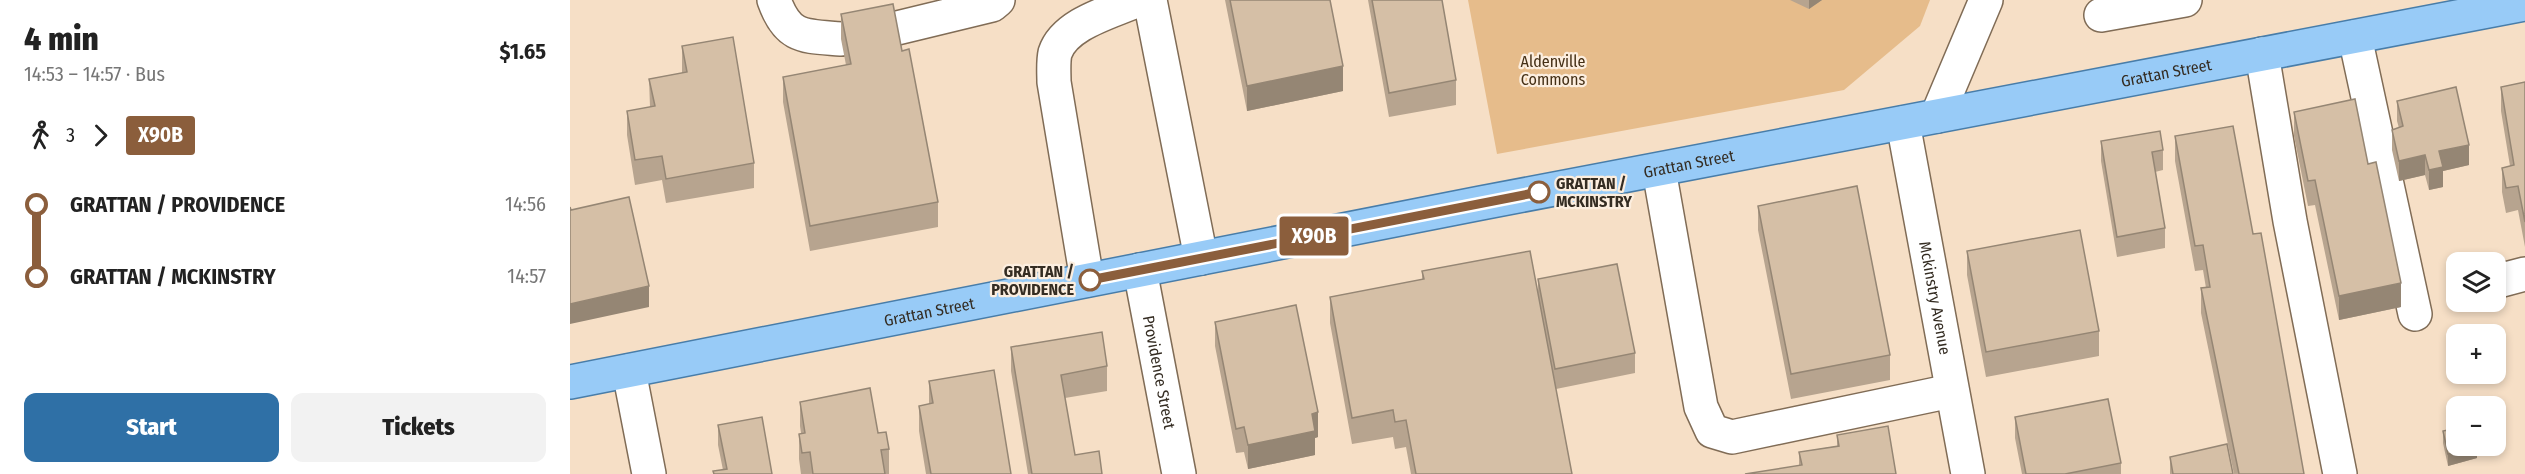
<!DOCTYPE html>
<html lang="en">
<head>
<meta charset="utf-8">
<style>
  body { margin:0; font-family:"Fira Sans Condensed",sans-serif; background:#f2f2f2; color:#222; height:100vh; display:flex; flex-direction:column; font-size:22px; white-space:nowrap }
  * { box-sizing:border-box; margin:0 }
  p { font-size:20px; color:#767676 }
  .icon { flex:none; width:33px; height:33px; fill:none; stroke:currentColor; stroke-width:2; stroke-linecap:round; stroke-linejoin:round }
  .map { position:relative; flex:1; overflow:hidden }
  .details { display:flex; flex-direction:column; background:#fff; width:570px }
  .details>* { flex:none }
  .badge { padding:0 12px; border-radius:4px; font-size:21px; line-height:39px }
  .controls { position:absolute; left:1876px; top:252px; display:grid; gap:12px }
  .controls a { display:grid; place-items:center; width:60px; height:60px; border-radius:12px; background:#fff; box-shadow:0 3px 9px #0003; font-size:30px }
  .map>.badge { position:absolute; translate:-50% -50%; box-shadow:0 0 0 3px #fff }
  .legs { display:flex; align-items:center; gap:9px; height:66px; padding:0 24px; font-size:20px }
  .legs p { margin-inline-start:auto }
  .summary { display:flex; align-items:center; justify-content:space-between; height:102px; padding:0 24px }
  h1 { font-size:33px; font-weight:800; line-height:45px }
  .cta { display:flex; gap:12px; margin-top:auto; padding:12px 24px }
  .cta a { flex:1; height:69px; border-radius:12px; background:#2f70a6; color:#fff; font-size:24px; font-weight:800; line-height:69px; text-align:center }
  .cta a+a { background:#f2f2f2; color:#222 }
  ul { padding:0 24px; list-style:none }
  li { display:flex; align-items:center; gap:21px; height:72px; font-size:22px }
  li i { display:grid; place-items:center; width:9px; height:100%; margin:0 8px; background:currentColor }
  li i::after { content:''; width:15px; height:15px; margin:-8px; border:4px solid; border-radius:50%; background:#fff }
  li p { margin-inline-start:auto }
  li:first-child i { background:linear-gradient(#0000 50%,currentColor 0) }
  li:last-child i { background:linear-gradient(currentColor 50%,#0000 0) }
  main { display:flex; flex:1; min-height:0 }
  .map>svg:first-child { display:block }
  .green { fill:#e6bc8b }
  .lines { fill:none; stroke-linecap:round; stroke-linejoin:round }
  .minor-casing { stroke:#806c56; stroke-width:36 }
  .major-casing { stroke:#487da9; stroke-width:36 }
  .minor { stroke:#fff; stroke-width:33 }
  .major { stroke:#98cbf7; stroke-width:33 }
  .wall { fill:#b7a48f }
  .shaded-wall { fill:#958674 }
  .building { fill:#d5bfa6; stroke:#958674; stroke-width:1.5 }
  .line-1-casing { stroke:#fff; stroke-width:14 }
  .line-1 { stroke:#8b5e3c; stroke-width:9 }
  .stop-1-dot { fill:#fff; stroke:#8b5e3c; stroke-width:3 }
  .labels { text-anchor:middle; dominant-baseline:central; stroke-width:4.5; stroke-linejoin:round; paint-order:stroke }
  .park-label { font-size:16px; fill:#442f15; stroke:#fceedf }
  .street-label { font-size:16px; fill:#342c22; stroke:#fceedf }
  .stop-label { font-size:16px; font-weight:bold; fill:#342c22; stroke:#fceedf; text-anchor:start }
</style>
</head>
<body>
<main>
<section class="details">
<div class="summary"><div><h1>4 min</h1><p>14:53 – 14:57 · Bus</p></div><b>$1.65</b></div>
<div class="legs"><svg class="icon" aria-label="walk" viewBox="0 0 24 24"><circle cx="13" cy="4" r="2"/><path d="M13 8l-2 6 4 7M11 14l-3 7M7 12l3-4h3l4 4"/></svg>3<svg class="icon" aria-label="forward" viewBox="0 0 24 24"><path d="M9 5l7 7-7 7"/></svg><b class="badge" style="background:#8b5e3c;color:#fff">X90B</b></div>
<ul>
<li><i style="color:#8b5e3c"></i><b>GRATTAN / PROVIDENCE</b><p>14:56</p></li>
<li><i style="color:#8b5e3c"></i><b>GRATTAN / MCKINSTRY</b><p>14:57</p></li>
</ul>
<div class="cta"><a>Start</a><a>Tickets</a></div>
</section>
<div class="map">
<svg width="1955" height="474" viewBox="0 0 1955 474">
  <rect width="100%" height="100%" fill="#f6dfc6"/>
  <path class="green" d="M898,0H1360L1350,26L1274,90L927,154Z"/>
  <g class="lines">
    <defs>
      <g id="minor">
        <path d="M204,0C218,39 234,36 271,39"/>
        <path d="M580,0L631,258"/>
        <path d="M1531,15L1615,0"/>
        <path d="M323,29L422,5L428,0"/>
        <path d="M1785,37L1845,314"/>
        <path d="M1692,54L1720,221L1770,474"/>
        <path d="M1367,116L1416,0"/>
        <path id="s1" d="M1333,123L1398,474"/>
        <path d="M1089,170L1131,407L1142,431L1162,437L1381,391"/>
        <path id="s2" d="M570,270L609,474"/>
        <path d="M517,280L484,82C484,74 483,62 485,53C495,23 542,12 568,0"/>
        <path d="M1932,280L1955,274"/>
        <path d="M59,371L79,474"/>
      </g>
      <g id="major">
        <path id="s3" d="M0,382L911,203L1955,4"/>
      </g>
    </defs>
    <use href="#minor" class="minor-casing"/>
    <use href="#major" class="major-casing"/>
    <use href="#minor" class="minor"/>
    <use href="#major" class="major"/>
  </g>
  <path class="wall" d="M655,0H760L773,91L677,111Z
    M798,0H872L886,80V105L819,117Z
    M1220,0H1252L1239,9Z
    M271,14L332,51L368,202V227L240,251L213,102V77L276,65L271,39Z
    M112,46L184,163V188L96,203L92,180L65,185L57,135V111L80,107L79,79L112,73Z
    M1955,82V247L1948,210L1936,213L1932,192V168L1940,166L1931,111V87Z
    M1827,101L1899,165L1873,171V187L1859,190L1855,175L1829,181L1822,150V130L1829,128L1827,121Z
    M1724,112L1831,307L1769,320L1745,205L1738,206L1724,136Z
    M1605,136L1683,234L1734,474H1664L1631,313V288H1636L1633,270L1625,271L1605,161Z
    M1531,141L1593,150V170L1585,172L1595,228V248L1547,257L1531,161Z
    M1188,206L1320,355V380L1221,399L1188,230Z
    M1397,251L1529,331V356L1416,377L1397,275Z
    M852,271L968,294V279L1065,353V373L986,389L1002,474H841L836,447L825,449L823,437L782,444L760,323V297L852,280Z
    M645,322L748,437L745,438V455L678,469L674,452L666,453L645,346Z
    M441,347L537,366V391L495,398L505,455L532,474H458L441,371Z
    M359,381L441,474H356L349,431V406L359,404Z
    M230,402L308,433L319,449V474H231L229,459V434L231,433L230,426Z
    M1445,417L1551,463V474H1452L1445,438Z
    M148,425L202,474H143V471L153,470L148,445Z
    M1873,431L1907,458L1878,466L1873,443Z
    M1267,435L1326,474L1229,465V452L1267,446Z
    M1600,457L1663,474H1600Z"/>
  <path class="shaded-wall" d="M1239,0H1252L1239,9Z
    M773,66V91L677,111V86Z
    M1899,145V165L1873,171V187L1859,190V170L1869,151Z
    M1855,155V175L1829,181V161Z
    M1831,283V307L1769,320V296Z
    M79,286V307L0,324V304Z
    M748,412V437L745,438V455L678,469V445L742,414Z
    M1907,446V458L1878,466V454Z"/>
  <path class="building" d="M660,0H760L773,66L677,86Z
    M802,0H872L886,80L819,93Z
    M323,4L332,51L339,49L368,202L240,226L213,77L281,64L271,14Z
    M163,37L184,163L96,179L92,156L65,160L57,111L85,106L79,79L117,72L112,46Z
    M1955,82V222L1948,186L1936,188L1932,168L1944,165L1931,87Z
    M1886,87L1899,145L1869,151L1873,167L1859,170L1855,155L1829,161L1822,130L1833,126L1827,101Z
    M1785,99L1798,164L1806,162L1831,283L1769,296L1745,180L1738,181L1724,112Z
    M1663,126L1683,234L1691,233L1734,474H1669L1631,288L1640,287L1633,245L1625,246L1605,136Z
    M1590,131L1593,150L1582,152L1595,228L1547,237L1531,141Z
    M1287,186L1320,355L1221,374L1188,206Z
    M59,197L79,286L0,304V207L1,210Z
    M1510,230L1529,331L1416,352L1397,251Z
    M960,251L1002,474H846L836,420L825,422L823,410L782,418L760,297L854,279L852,271Z
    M1047,264L1065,353L985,369L968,279Z
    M726,305L748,412L742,414L745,431L678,445L674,427L666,429L645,322Z
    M532,332L537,366L491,375L505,455L529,451L532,474H462L441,347Z
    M424,370L441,474H361L349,406L363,403L359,381Z
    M300,388L308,433L316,432L319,449L311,450L315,474H243L240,452L232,453L229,434L235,433L230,402Z
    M1538,399L1551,463L1495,474H1456L1445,417Z
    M192,417L202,474H144L143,471L157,469L148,425Z
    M1318,426L1326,474H1175L1232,465L1229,452L1269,446L1267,435Z
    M1887,428V446H1907L1878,454L1873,431Z
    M1657,444L1663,474H1603L1600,457Z"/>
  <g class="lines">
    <defs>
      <path id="line-1" d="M520,280L969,192"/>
    </defs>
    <use href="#line-1" class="line-1-casing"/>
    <use href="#line-1" class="line-1"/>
  </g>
  <g class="stop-1-dot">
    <circle cx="969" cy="192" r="10"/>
    <circle cx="520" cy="280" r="10"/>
  </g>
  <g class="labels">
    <g class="park-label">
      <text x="983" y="61">Aldenville<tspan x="983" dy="18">Commons</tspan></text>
    </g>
    <g class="street-label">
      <text stroke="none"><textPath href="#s3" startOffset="1626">Grattan Street</textPath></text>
      <text stroke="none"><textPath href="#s3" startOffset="1140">Grattan Street</textPath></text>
      <text stroke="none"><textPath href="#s1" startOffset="178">Mckinstry Avenue</textPath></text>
      <text stroke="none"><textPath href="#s3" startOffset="366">Grattan Street</textPath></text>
      <text stroke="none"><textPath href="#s2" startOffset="104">Providence Street</textPath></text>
    </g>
    <g class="stop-label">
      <text x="986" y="183">GRATTAN /<tspan x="986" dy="18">MCKINSTRY</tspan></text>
      <text x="504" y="271" text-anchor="end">GRATTAN /<tspan x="504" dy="18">PROVIDENCE</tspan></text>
    </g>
  </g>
</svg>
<div class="controls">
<a><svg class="icon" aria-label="layers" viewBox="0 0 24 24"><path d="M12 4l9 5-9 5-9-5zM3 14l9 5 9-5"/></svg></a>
<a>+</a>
<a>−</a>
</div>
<b class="badge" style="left:744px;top:236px;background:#8b5e3c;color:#fff">X90B</b>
</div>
</main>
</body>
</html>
